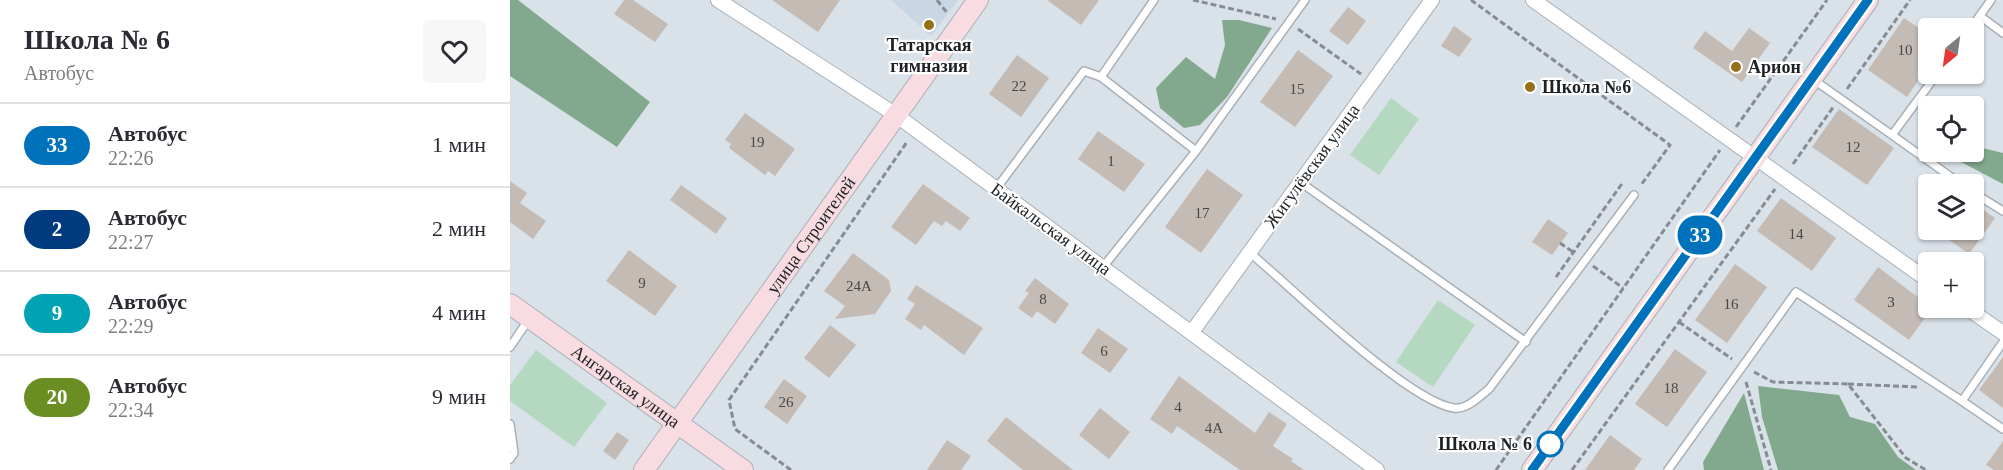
<!DOCTYPE html>
<html lang="ru">
<head>
<meta charset="utf-8">
<style>
  body { margin:0; font-family:"Times New Roman",serif; background:#f7f7f7; color:#2b2b33; height:100vh; display:flex; flex-direction:column; font-size:22px; white-space:nowrap }
  * { box-sizing:border-box; margin:0 }
  p { font-size:20px; color:#7c7c81 }
  .icon { flex:none; width:33px; height:33px; fill:none; stroke:currentColor; stroke-width:2; stroke-linecap:round; stroke-linejoin:round }
  .map { position:relative; flex:1; overflow:hidden }
  .details { display:flex; flex-direction:column; background:#fff; width:510px }
  .details>* { flex:none }
  .badge { padding:0 12px; border-radius:20px; font-size:21px; line-height:39px }
  .needle { width:39px; rotate:209deg }
  .buttons { position:absolute; left:1408px; top:18px; display:grid; gap:12px }
  .buttons a { display:grid; place-items:center; width:66px; height:66px; border-radius:6px; background:#fff; box-shadow:0 2px 4px #0004; font-size:30px }
  .map>.badge { position:absolute; translate:-50% -50%; box-shadow:0 0 0 3px #fff }
  .round { display:grid; place-items:center; flex:none; width:63px; height:63px; border-radius:6px; background:#f7f7f7 }
  .overview { display:flex; align-items:center; justify-content:space-between; height:102px; padding:0 24px }
  h1 { font-size:28px; font-weight:800; line-height:45px }
  ul { padding:0; list-style:none }
  li { display:flex; align-items:center; gap:18px; height:84px; padding:0 24px; border-top:2px solid #e1e1e2 }
  li div { flex:1 }
  li b { display:block; font-size:22px }
  li em { font-style:normal }
  li .badge { min-width:66px; font-weight:700; text-align:center }
  main { display:flex; flex:1; min-height:0 }
  .map>svg:first-child { display:block }
  .built { fill:#c9d7e4 }
  .green { fill:#b5d9c0 }
  .forest { fill:#82a98e }
  .building { fill:#c4bbb4 }
  .lines { fill:none; stroke-linecap:round; stroke-linejoin:round }
  .lane-casing { stroke:#a8b0b8; stroke-width:10 }
  .street-casing { stroke:#a8b0b8; stroke-width:16 }
  .secondary-casing { stroke:#a8b0b8; stroke-width:22 }
  .path { stroke:#868c92; stroke-width:3; stroke-dasharray:6 3; stroke-linecap:butt }
  .lane { stroke:#fff; stroke-width:7 }
  .street { stroke:#fff; stroke-width:14 }
  .secondary { stroke:#f9dbe2; stroke-width:20 }
  .line-casing { stroke:#fff; stroke-width:14 }
  .line { stroke:#0072bc; stroke-width:9 }
  .poi-dot { fill:#957019; stroke:#fff; stroke-width:2 }
  .stop-dot { fill:#fff; stroke:#0072bc; stroke-width:3 }
  .labels { text-anchor:middle; dominant-baseline:central; stroke-width:4.5; stroke-linejoin:round; paint-order:stroke }
  .number-label { font-size:15px; fill:#484848 }
  .poi-label { font-size:18px; font-weight:bold; fill:#1e2124; stroke:#fff; text-anchor:start }
  .street-label { font-size:18px; fill:#1e2124; stroke:#fff }
  .stop-label { font-size:18px; font-weight:bold; fill:#1e2124; stroke:#fff; text-anchor:end }
</style>
</head>
<body>
<main>
<section class="details">
<div class="overview"><div><h1>Школа № 6</h1><p>Автобус</p></div><a class="round"><svg class="icon" aria-label="heart" viewBox="0 0 24 24"><path d="M12 20l-8-8c-3-5 5-10 8-4 3-6 11-1 8 4z"/></svg></a></div>
<ul>
<li><span class="badge" style="background:#0072bc;color:#fff">33</span><div><b>Автобус</b><p>22:26</p></div><em>1 мин</em></li>
<li><span class="badge" style="background:#003b80;color:#fff">2</span><div><b>Автобус</b><p>22:27</p></div><em>2 мин</em></li>
<li><span class="badge" style="background:#00a3b4;color:#fff">9</span><div><b>Автобус</b><p>22:29</p></div><em>4 мин</em></li>
<li><span class="badge" style="background:#6b8e23;color:#fff">20</span><div><b>Автобус</b><p>22:34</p></div><em>9 мин</em></li>
</ul>
</section>
<div class="map">
<svg width="1493" height="470" viewBox="0 0 1493 470">
  <rect width="100%" height="100%" fill="#d9e1e9"/>
  <path class="built" d="M381,0H448L421,36Z"/>
  <path class="green" d="M881,98L909,119L869,175L840,155Z
    M928,300L965,325L923,387L886,362Z
    M26,350L97,403L64,447L0,401V385Z"/>
  <path class="forest" d="M0,0H8L140,102L107,147L0,76Z
    M712,20H729L762,28L717,97L690,125L674,128L650,108L646,88L676,57L705,79L715,45Z
    M1464,146L1493,153V184L1434,153L1464,152Z
    M1248,386L1329,395L1340,417L1365,424L1388,457L1406,470H1268L1252,417Z
    M1234,393L1254,470H1194L1193,462Z"/>
  <path class="building" d="M114,0H123L158,24L145,42L104,14Z
    M262,0H330L308,32Z
    M537,0H589L571,25Z
    M838,7L856,21L838,45L819,31Z
    M1394,18L1419,35V65L1397,97L1358,70Z
    M944,26L962,39L949,57L931,46Z
    M1239,28L1260,43L1232,82L1183,48L1195,31L1222,51Z
    M788,50L823,76L785,127L750,102Z
    M507,55L539,78L511,117L479,94Z
    M1329,109L1384,148L1357,185L1302,147Z
    M235,113L285,149L265,176L258,171L255,175L219,148L221,144L215,140Z
    M588,131L635,164L614,192L568,159Z
    M697,169L733,195L691,253L655,227Z
    M0,181L17,193L10,203L36,221L23,239L0,222Z
    M413,184L460,218L450,231L436,221L432,226L424,221L406,245L381,227Z
    M171,185L217,218L206,234L160,200Z
    M1271,198L1326,238L1302,271L1247,231Z
    M1464,203L1485,218L1459,254L1425,230H1464Z
    M1038,219L1058,233L1042,255L1022,242Z
    M119,250L167,286L145,316L96,281Z
    M343,253L379,280L381,291L365,314L325,319L335,306L314,291Z
    M1225,264L1257,287L1217,343L1185,320Z
    M1368,267L1422,308L1399,340L1344,300Z
    M525,278L559,304L545,324L527,311L522,318L508,308L519,293L515,291Z
    M406,285L473,328L454,355L414,325L411,330L395,319L405,304L397,299Z
    M320,325L346,345L319,378L294,358Z
    M588,328L618,349L600,373L571,353Z
    M1165,349L1197,372L1157,427L1125,404Z
    M1493,357V408L1469,390Z
    M669,376L745,433L759,412L777,424L763,446L783,459L781,461L794,470H730L667,426L662,434L640,419Z
    M274,379L297,396L277,424L254,407Z
    M590,408L620,432L599,459L569,435Z
    M496,417L563,470H513L477,441Z
    M107,432L119,440L105,460L93,451Z
    M1100,435L1132,459L1124,470H1075Z
    M437,440L461,456L451,470H417Z
    M1493,441V470H1484L1476,465Z"/>
  <g class="lines">
    <defs>
      <path id="lane" d="M644,0L591,77L686,151
        M1470,16L1493,33
        M1461,28L1481,0
        M1304,80L1382,135L1427,74
        M1382,135L1451,184
        M790,182L1016,342
        M486,189L574,71L591,77
        M1464,193L1493,211
        M739,252C780,286 898,402 944,408C957,410 970,396 979,389L1124,195
        M593,267L686,151L795,0
        M0,347L19,319
        M1452,401L1493,429
        M0,424L4,453L0,459
        M1158,470L1286,292L1452,401L1493,342"/>
      <path id="street" d="M208,0L386,115L867,470
        M1023,0L1419,281
        M1457,308L1493,333
        M682,332L922,0"/>
      <g id="secondary">
        <path id="s1" d="M0,304L233,470"/>
        <path id="s2" d="M134,470L468,0"/>
        <path d="M1022,470L1358,0"/>
      </g>
    </defs>
    <use href="#lane" class="lane-casing"/>
    <use href="#street" class="street-casing"/>
    <use href="#secondary" class="secondary-casing"/>
    <path class="path" d="M427,0L438,14
      M683,0L766,19
      M961,0L1160,145L1131,185
      M788,29L851,74
      M1337,89L1400,0
      M1226,127L1317,0
      M1283,164L1324,106
      M1050,243L1063,252
      M1083,266L1113,288
      M1046,277L1111,185L1114,188
      M1169,322L1222,359
      M1244,372L1263,382L1338,384L1396,458L1416,470
      M1236,382L1261,470
      M1338,384L1408,387
      M281,470L225,429L219,400L397,142
      M986,470L1210,150
      M1062,470L1265,189"/>
    <use href="#lane" class="lane"/>
    <use href="#street" class="street"/>
    <use href="#secondary" class="secondary"/>
  </g>
  <g class="lines">
    <defs>
      <path id="line" d="M1022,470L1358,0"/>
    </defs>
    <use href="#line" class="line-casing"/>
    <use href="#line" class="line"/>
  </g>
  <g class="poi-dot">
    <circle cx="419" cy="25" r="6"/>
    <circle cx="1226" cy="67" r="6"/>
    <circle cx="1020" cy="87" r="6"/>
  </g>
  <circle class="stop-dot" cx="1040" cy="444" r="12"/>
  <g class="labels">
    <g class="number-label">
      <text x="1395" y="50">10</text>
      <text x="509" y="86">22</text>
      <text x="787" y="89">15</text>
      <text x="247" y="142">19</text>
      <text x="1343" y="147">12</text>
      <text x="601" y="161">1</text>
      <text x="692" y="213">17</text>
      <text x="1286" y="234">14</text>
      <text x="132" y="283">9</text>
      <text x="349" y="286">24А</text>
      <text x="533" y="299">8</text>
      <text x="1381" y="302">3</text>
      <text x="1221" y="304">16</text>
      <text x="594" y="351">6</text>
      <text x="1161" y="388">18</text>
      <text x="276" y="402">26</text>
      <text x="668" y="407">4</text>
      <text x="704" y="428">4А</text>
    </g>
    <g class="poi-label">
      <text x="419" y="45" text-anchor="middle">Татарская<tspan x="419" dy="21">гимназия</tspan></text>
      <text x="1238" y="67">Арион</text>
      <text x="1032" y="87">Школа №6</text>
    </g>
    <g class="street-label">
      <text transform="translate(802 166) rotate(-54)">Жигулёвская улица</text>
      <text transform="translate(541 229) rotate(36)">Байкальская улица</text>
      <text stroke="none"><textPath href="#s2" startOffset="288">улица Строителей</textPath></text>
      <text stroke="none"><textPath href="#s1" startOffset="142">Ангарская улица</textPath></text>
    </g>
    <g class="stop-label">
      <text x="1022" y="444">Школа № 6</text>
    </g>
  </g>
</svg>
<div class="buttons">
<a><svg class="needle" viewBox="-14 -14 28 28"><path d="M0-13l5 13h-10z" fill="#e53935"/><path d="M0 13l5-13h-10z" fill="#7c7c81"/></svg></a>
<a><svg class="icon" aria-label="locate" viewBox="0 0 24 24"><circle cx="12" cy="12" r="6"/><path d="M12 2v4M12 18v4M2 12h4M18 12h4"/></svg></a>
<a><svg class="icon" aria-label="layers" viewBox="0 0 24 24"><path d="M12 4l9 5-9 5-9-5zM3 14l9 5 9-5"/></svg></a>
<a>+</a>
</div>
<b class="badge" style="left:1190px;top:235px;background:#0072bc;color:#fff">33</b>
</div>
</main>
</body>
</html>
